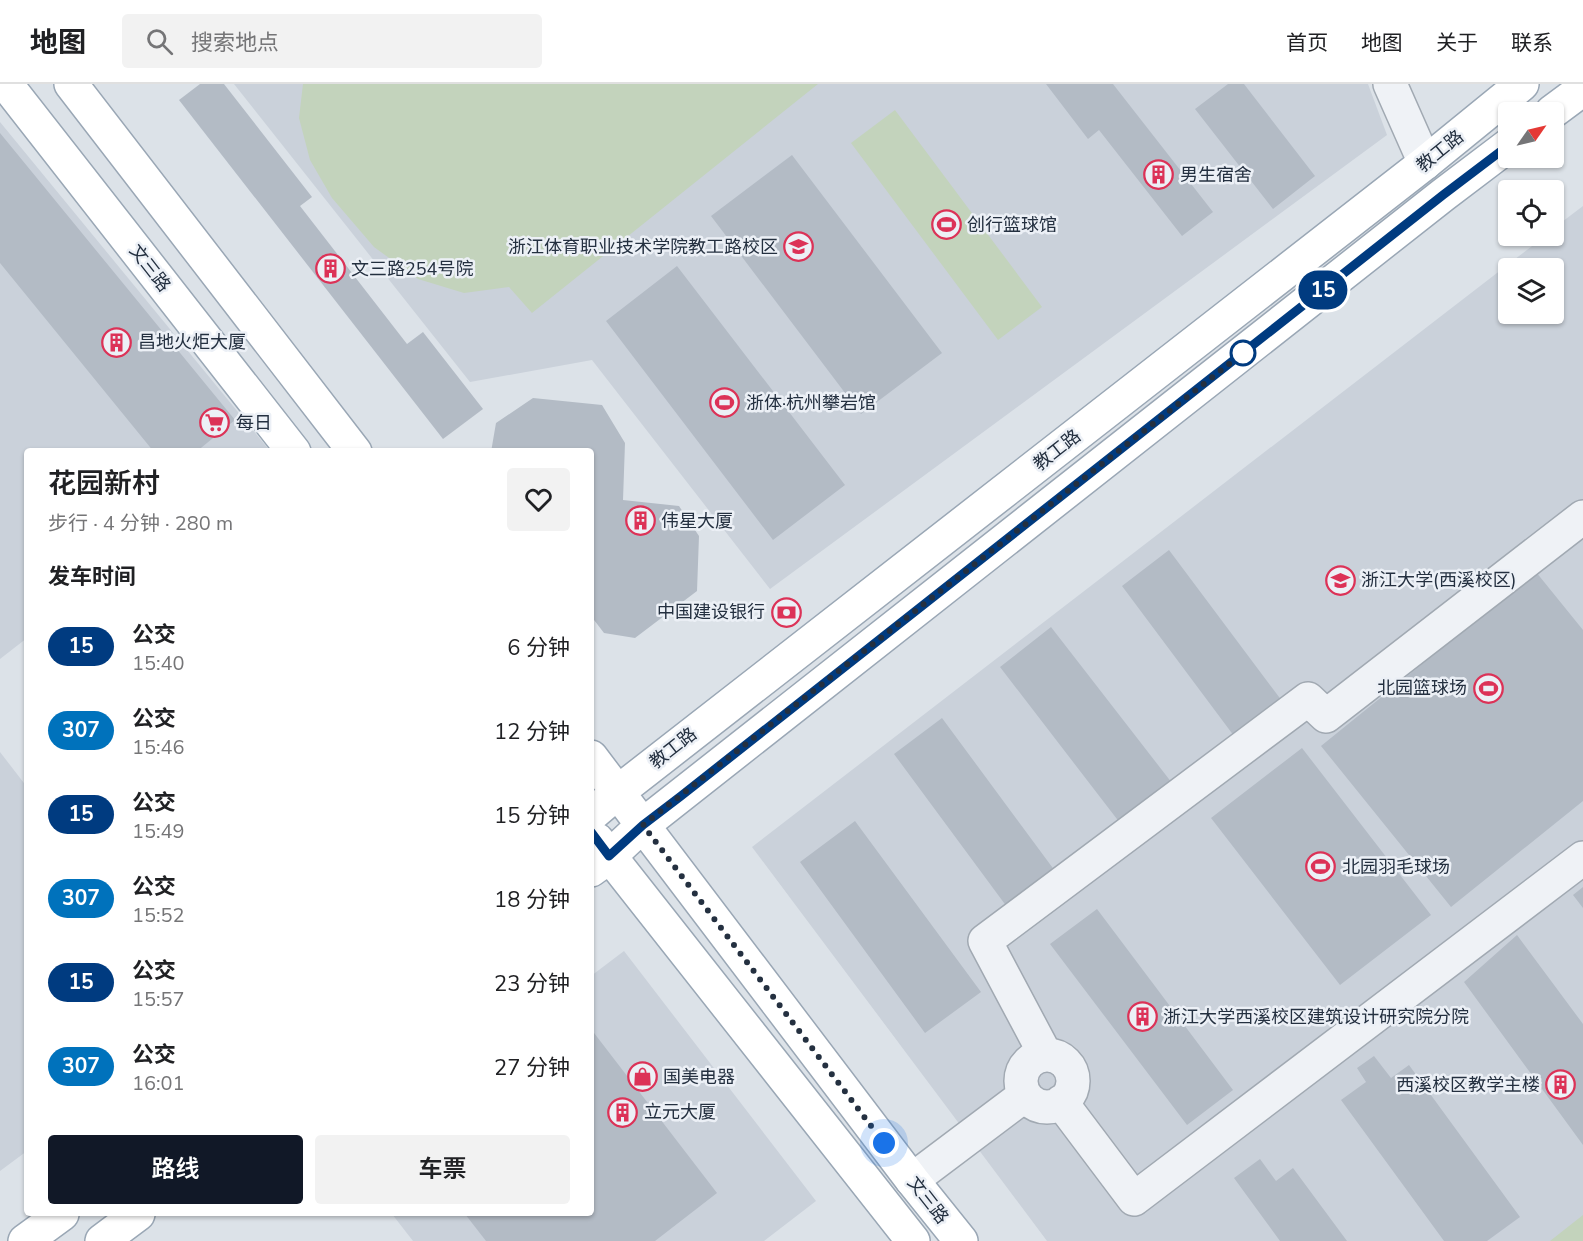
<!DOCTYPE html>
<html lang="zh">
<head>
<meta charset="utf-8">
<style>
  body { margin:0; font-family:"Nunito Sans","Noto Sans SC",sans-serif; background:#f2f2f2; color:#202124; height:100vh; display:flex; flex-direction:column; font-size:22px; white-space:nowrap }
  * { box-sizing:border-box; margin:0 }
  p { font-size:20px; color:#757577 }
  .icon { flex:none; width:33px; height:33px; fill:none; stroke:currentColor; stroke-width:2; stroke-linecap:round; stroke-linejoin:round }
  .map { position:relative; flex:1; overflow:hidden }
  .panel { position:absolute; left:24px; top:364px; width:570px; height:768px; display:flex; flex-direction:column; background:#fff; border-radius:6px; box-shadow:0 2px 4px #0004 }
  .panel>* { flex:none }
  .badge { padding:0 12px; border-radius:20px; font-size:21px; line-height:39px }
  .needle { width:39px; rotate:56deg }
  .fabs { position:absolute; left:1498px; top:18px; display:grid; gap:12px }
  .fabs a { display:grid; place-items:center; width:66px; height:66px; border-radius:6px; background:#fff; box-shadow:0 2px 4px #0004; font-size:30px }
  .you { position:absolute; width:30px; height:30px; margin:-15px; border:4px solid #fff; border-radius:50%; background:#1a73e8; box-shadow:0 0 0 9px #1a73e833 }
  .map>.badge { position:absolute; translate:-50% -50%; box-shadow:0 0 0 3px #fff }
  h2 { padding:0 24px; font-size:22px; line-height:54px }
  .round { display:grid; place-items:center; flex:none; width:63px; height:63px; border-radius:6px; background:#f2f2f2 }
  .head { display:flex; align-items:center; justify-content:space-between; height:102px; padding:0 24px }
  h1 { font-size:28px; font-weight:600; line-height:45px }
  .cta { display:flex; gap:12px; margin-top:auto; padding:12px 24px }
  .cta a { flex:1; height:69px; border-radius:6px; background:#111827; color:#fff; font-size:24px; font-weight:600; line-height:69px; text-align:center }
  .cta a+a { background:#f2f2f2; color:#202124 }
  ul { padding:0; list-style:none }
  li { display:flex; align-items:center; gap:18px; height:84px; padding:0 24px }
  li div { flex:1 }
  li b { display:block; font-size:22px }
  li em { font-style:normal }
  li .badge { min-width:66px; font-weight:700; text-align:center }
  header { display:flex; align-items:center; gap:36px; box-sizing:border-box; height:84px; padding:0 30px; background:#fff; border-bottom:2px solid #e0e0e0 }
  header strong { font-size:28px }
  nav { display:flex; gap:33px; margin-inline-start:auto; font-size:21px }
  .search { width:420px; height:54px; background:#f2f2f2; display:flex; align-items:center; gap:15px; box-sizing:border-box; padding:0 21px; border-radius:6px; color:#757577; font-size:22px }
  .map>svg:first-child { display:block }
  .built { fill:#cad1da; fill-rule:evenodd }
  .green { fill:#c3d3bc }
  .building { fill:#b3bbc5 }
  .lines { fill:none; stroke-linecap:round; stroke-linejoin:round }
  .minor-casing { stroke:#a1a9b2; stroke-width:36 }
  .major-casing { stroke:#9aa7b5; stroke-width:36 }
  .minor { stroke:#eff2f6; stroke-width:33 }
  .major { stroke:#fff; stroke-width:33 }
  .line-casing { stroke:#fff; stroke-width:14 }
  .line { stroke:#003b80; stroke-width:9 }
  .walk { stroke:#243040; stroke-width:6; stroke-dasharray:0 10.8 }
  .stop-dot { fill:#fff; stroke:#003b80; stroke-width:3 }
  .labels { text-anchor:middle; dominant-baseline:central; stroke-width:5; stroke-linejoin:round; paint-order:stroke }
  .street-label { font-size:18px; fill:#243040; stroke:#ecf0f6 }
  .poi-label { font-size:18px; fill:#243040; stroke:#ecf0f6; text-anchor:start }
</style>
</head>
<body>
<header>
<strong>地图</strong>
<div class="search"><svg class="icon" aria-label="search" viewBox="0 0 24 24"><circle cx="10" cy="10" r="6"/><path d="M15 15l6 6"/></svg>搜索地点</div>
<nav><a>首页</a><a>地图</a><a>关于</a><a>联系</a></nav>
</header>
<div class="map">
<svg width="1583" height="1157" viewBox="0 0 1583 1157">
  <rect width="100%" height="100%" fill="#dce2e8"/>
  <path class="built" d="M234,0H1368L1387,51L770,505L592,276L470,298Z
    M0,38L270,367L27,368V554L0,575Z
    M1583,122V1157H1047L752,763L1545,152H1554V144ZM1509,184H1554V230H1509Z
    M0,668L27,703V1067L0,1087Z
    M624,867L816,1117L764,1157H413L392,1130H591V892Z"/>
  <path class="green" d="M303,0H818L532,229L509,203L464,209L418,195L374,163L332,114L310,76L299,34Z
    M895,26L1042,223L998,256L851,59Z
    M1583,1131V1157H1550Z"/>
  <path class="building" d="M200,0H224L312,113L300,122L407,260L423,248L483,325L443,355L179,16Z
    M1046,0H1113L1213,128L1182,152L1099,46L1088,55Z
    M1228,0H1244L1315,92L1273,125L1195,25Z
    M0,49L235,336L196,368H154L0,179Z
    M792,71L942,269L861,330L711,132Z
    M677,182L845,401L773,456L606,237Z
    M533,314L602,321L625,359L623,416L679,422L699,452L697,507L635,554L604,549L591,532V368H491L496,339Z
    M1169,466L1282,617L1234,652L1122,502Z
    M1536,488L1583,546V717L1451,823L1321,662Z
    M1051,543L1172,699L1120,739L1000,583Z
    M942,634L1055,787L1007,823L894,670Z
    M1302,664L1431,831L1340,901L1211,734Z
    M855,737L981,908L925,949L800,778Z
    M1583,803V824L1573,811Z
    M1097,825L1233,1006L1187,1041L1050,860Z
    M1517,851L1583,940V1061L1464,898Z
    M591,945L717,1109L655,1157H486L465,1130H591Z
    M1374,972L1391,994L1409,981L1520,1133L1487,1157H1444L1341,1016L1366,998L1357,984Z
    M1260,1075L1276,1097L1293,1084L1347,1157H1280L1234,1094Z"/>
  <g class="lines">
    <defs>
      <path id="minor" d="M1390,0L1425,79
        M1045,970L985,857L1308,615L1326,632L1583,433
        M1021 997a26 26 0 1 1 52 0a26 26 0 1 1-52 0Z
        M1061,1018L1134,1115L1583,774
        M912,1096L1025,1011"/>
      <path id="major" d="M6,0L294,368
        M71,0L355,368
        M1552,28L1583,5
        M591,673L912,1096L961,1157
        M591,731L618,708L1425,79L1522,0
        M597,756L913,1157
        M591,786L609,773L643,741L1443,111L1509,61
        M25,1157L62,1130
        M102,1157L138,1130"/>
    </defs>
    <use href="#minor" class="minor-casing"/>
    <use href="#major" class="major-casing"/>
    <use href="#minor" class="minor"/>
    <use href="#major" class="major"/>
  </g>
  <g class="lines">
    <defs>
      <path id="line" d="M591,748L609,772L643,741L681,712L1443,111L1509,61"/>
    </defs>
    <use href="#line" class="line-casing"/>
    <use href="#line" class="line"/>
    <path class="walk" d="M884,1059L643,741L1243,269"/>
  </g>
  <defs>
    <symbol id="building-ring" viewBox="-11 -11 22 22"><circle r="9.5" fill="#ecf0f6" stroke="#dc3257" stroke-width="1.5"/><path d="M-4-6H4V6H1V3H-1V6H-4ZM-2.5-4.3h1.7v1.8h-1.7ZM.8-4.3h1.7v1.8H.8ZM-2.5-1h1.7V.8h-1.7ZM.8-1h1.7V.8H.8Z" fill="#dc3257"/></symbol>
    <symbol id="stadium-ring" viewBox="-11 -11 22 22"><circle r="9.5" fill="#ecf0f6" stroke="#dc3257" stroke-width="1.5"/><path d="M0-5a6.5 5 0 1 0 0 10a6.5 5 0 1 0 0-10ZM-3.5-1.8h7v3.6h-7Z" fill="#dc3257"/></symbol>
    <symbol id="school-ring" viewBox="-11 -11 22 22"><circle r="9.5" fill="#ecf0f6" stroke="#dc3257" stroke-width="1.5"/><path d="M0-5L7-2L0 1L-7-2ZM-4 1L0 2.5L4 1V4Q0 6-4 4Z" fill="#dc3257"/></symbol>
    <symbol id="supermarket-ring" viewBox="-11 -11 22 22"><circle r="9.5" fill="#ecf0f6" stroke="#dc3257" stroke-width="1.5"/><path d="M-6-5.5h2.5l.6 2H6L4.5 2H-2.5L-4.4-4H-6ZM-1.5 3.2a1.3 1.3 0 1 0 .1 0ZM3 3.2a1.3 1.3 0 1 0 .1 0Z" fill="#dc3257"/></symbol>
    <symbol id="university-ring" viewBox="-11 -11 22 22"><circle r="9.5" fill="#ecf0f6" stroke="#dc3257" stroke-width="1.5"/><path d="M0-5L7-2L0 1L-7-2ZM-4 1L0 2.5L4 1V4Q0 6-4 4Z" fill="#dc3257"/></symbol>
    <symbol id="bank-ring" viewBox="-11 -11 22 22"><circle r="9.5" fill="#ecf0f6" stroke="#dc3257" stroke-width="1.5"/><path d="M-6-4H6V4H-6ZM0-2.3a2.3 2.3 0 1 0 0 4.6a2.3 2.3 0 1 0 0-4.6Z" fill="#dc3257"/></symbol>
    <symbol id="shop-ring" viewBox="-11 -11 22 22"><circle r="9.5" fill="#ecf0f6" stroke="#dc3257" stroke-width="1.5"/><path d="M-5-2.5h2.3a2.7 3.5 0 0 1 5.4 0H5L5.5 6h-11ZM-1.5-2.5h3a1.5 2.3 0 0 0-3 0Z" fill="#dc3257"/></symbol>
  </defs>
  <g fill-rule="evenodd">
    <use href="#building-ring" x="1142" y="74" width="33" height="33"/>
    <use href="#stadium-ring" x="930" y="124" width="33" height="33"/>
    <use href="#school-ring" x="782" y="146" width="33" height="33"/>
    <use href="#building-ring" x="314" y="168" width="33" height="33"/>
    <use href="#building-ring" x="100" y="242" width="33" height="33"/>
    <use href="#stadium-ring" x="708" y="302" width="33" height="33"/>
    <use href="#supermarket-ring" x="198" y="322" width="33" height="33"/>
    <use href="#building-ring" x="624" y="420" width="33" height="33"/>
    <use href="#university-ring" x="1324" y="480" width="33" height="33"/>
    <use href="#bank-ring" x="770" y="512" width="33" height="33"/>
    <use href="#stadium-ring" x="1472" y="588" width="33" height="33"/>
    <use href="#stadium-ring" x="1304" y="766" width="33" height="33"/>
    <use href="#building-ring" x="1126" y="916" width="33" height="33"/>
    <use href="#shop-ring" x="626" y="976" width="33" height="33"/>
    <use href="#building-ring" x="1544" y="984" width="33" height="33"/>
    <use href="#building-ring" x="606" y="1012" width="33" height="33"/>
  </g>
  <circle class="stop-dot" cx="1243" cy="269" r="12"/>
  <g class="labels">
    <g class="street-label">
      <text transform="translate(1440 67) rotate(-39)">教工路</text>
      <text transform="translate(150 184) rotate(52)">文三路</text>
      <text transform="translate(1057 366) rotate(-38)">教工路</text>
      <text transform="translate(673 664) rotate(-38)">教工路</text>
      <text transform="translate(928 1116) rotate(52)">文三路</text>
    </g>
    <g class="poi-label">
      <text x="1180" y="91">男生宿舍</text>
      <text x="967" y="141">创行篮球馆</text>
      <text x="778" y="163" text-anchor="end">浙江体育职业技术学院教工路校区</text>
      <text x="351" y="185">文三路254号院</text>
      <text x="138" y="258">昌地火炬大厦</text>
      <text x="746" y="319">浙体·杭州攀岩馆</text>
      <text x="236" y="339">每日</text>
      <text x="661" y="437">伟星大厦</text>
      <text x="1361" y="496">浙江大学(西溪校区)</text>
      <text x="765" y="528" text-anchor="end">中国建设银行</text>
      <text x="1467" y="604" text-anchor="end">北园篮球场</text>
      <text x="1342" y="783">北园羽毛球场</text>
      <text x="1163" y="933">浙江大学西溪校区建筑设计研究院分院</text>
      <text x="663" y="993">国美电器</text>
      <text x="1540" y="1001" text-anchor="end">西溪校区教学主楼</text>
      <text x="644" y="1028">立元大厦</text>
    </g>
  </g>
</svg>
<div class="fabs">
<a><svg class="needle" viewBox="-14 -14 28 28"><path d="M0-13l5 13h-10z" fill="#e53935"/><path d="M0 13l5-13h-10z" fill="#757577"/></svg></a>
<a><svg class="icon" aria-label="locate" viewBox="0 0 24 24"><circle cx="12" cy="12" r="6"/><path d="M12 2v4M12 18v4M2 12h4M18 12h4"/></svg></a>
<a><svg class="icon" aria-label="layers" viewBox="0 0 24 24"><path d="M12 4l9 5-9 5-9-5zM3 14l9 5 9-5"/></svg></a>
</div>
<div class="you" style="left:884px;top:1059px"></div>
<b class="badge" style="left:1323px;top:206px;background:#003b80;color:#fff">15</b>
<section class="panel">
<div class="head"><div><h1>花园新村</h1><p>步行 · 4 分钟 · 280 m</p></div><a class="round"><svg class="icon" aria-label="heart" viewBox="0 0 24 24"><path d="M12 20l-8-8c-3-5 5-10 8-4 3-6 11-1 8 4z"/></svg></a></div>
<h2>发车时间</h2>
<ul>
<li><span class="badge" style="background:#003b80;color:#fff">15</span><div><b>公交</b><p>15:40</p></div><em>6 分钟</em></li>
<li><span class="badge" style="background:#0072bc;color:#fff">307</span><div><b>公交</b><p>15:46</p></div><em>12 分钟</em></li>
<li><span class="badge" style="background:#003b80;color:#fff">15</span><div><b>公交</b><p>15:49</p></div><em>15 分钟</em></li>
<li><span class="badge" style="background:#0072bc;color:#fff">307</span><div><b>公交</b><p>15:52</p></div><em>18 分钟</em></li>
<li><span class="badge" style="background:#003b80;color:#fff">15</span><div><b>公交</b><p>15:57</p></div><em>23 分钟</em></li>
<li><span class="badge" style="background:#0072bc;color:#fff">307</span><div><b>公交</b><p>16:01</p></div><em>27 分钟</em></li>
</ul>
<div class="cta"><a>路线</a><a>车票</a></div>
</section>
</div>
</body>
</html>
